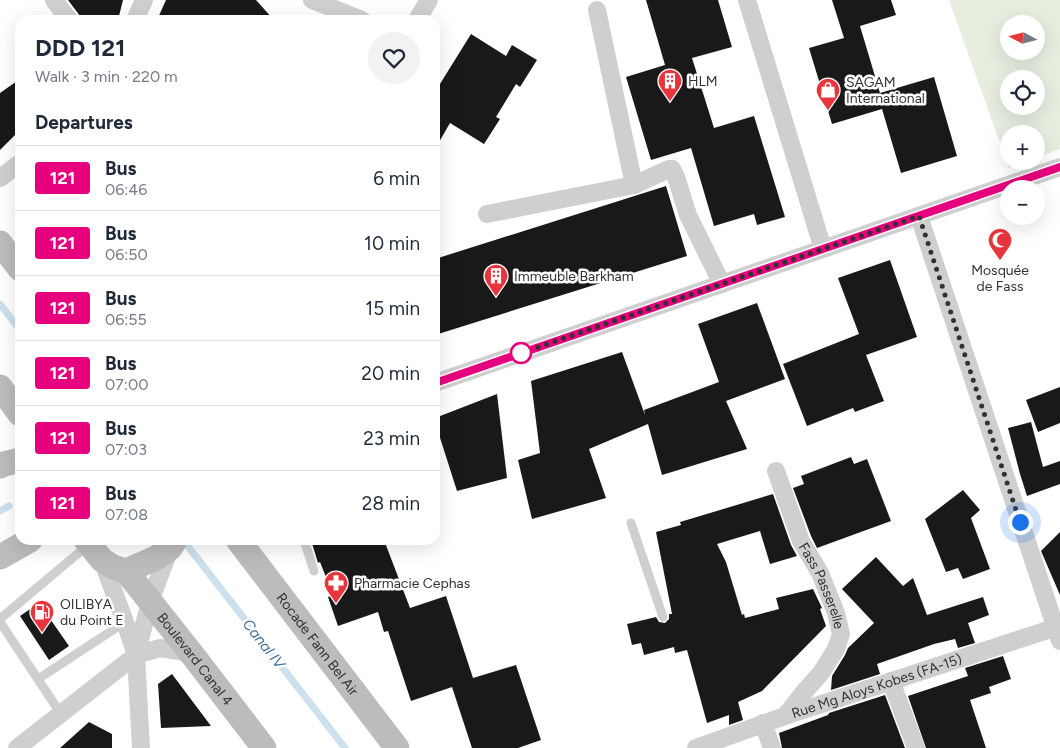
<!DOCTYPE html>
<html lang="en">
<head>
<meta charset="utf-8">
<style>
  body { margin:0; font-family:Figtree,sans-serif; background:#f2f2f3; color:#1f2937; height:100vh; display:flex; flex-direction:column; font-size:19px; white-space:nowrap }
  * { box-sizing:border-box; margin:0 }
  p { font-size:16px; color:#747a83 }
  .icon { flex:none; width:28px; height:28px; fill:none; stroke:currentColor; stroke-width:2; stroke-linecap:round; stroke-linejoin:round }
  .map { position:relative; flex:1; overflow:hidden }
  .sheet { position:absolute; left:15px; top:15px; width:425px; height:530px; display:flex; flex-direction:column; background:#fff; border-radius:15px; box-shadow:0 5px 20px #0002 }
  .sheet>* { flex:none }
  .badge { padding:0 10px; border-radius:4px; font-size:18px; line-height:32px }
  .needle { width:32px; rotate:277deg }
  .tools { position:absolute; left:1000px; top:15px; display:grid; gap:10px }
  .tools a { display:grid; place-items:center; width:45px; height:45px; border-radius:50%; background:#fff; box-shadow:0 5px 20px #0002; font-size:25px }
  .you { position:absolute; width:25px; height:25px; margin:-12px; border:4px solid #fff; border-radius:50%; background:#1a73e8; box-shadow:0 0 0 8px #1a73e833 }
  .map>.badge { position:absolute; translate:-50% -50%; box-shadow:0 0 0 2px #fff }
  h2 { padding:0 20px; font-size:19px; line-height:45px }
  .round { display:grid; place-items:center; flex:none; width:52px; height:52px; border-radius:26px; background:#f2f2f3 }
  .head { display:flex; align-items:center; justify-content:space-between; height:85px; padding:0 20px }
  h1 { font-size:24px; font-weight:700; line-height:38px }
  ul { padding:0; list-style:none }
  li { display:flex; align-items:center; gap:15px; height:65px; padding:0 20px; border-top:1px solid #e0e1e3 }
  li div { flex:1 }
  li b { display:block; font-size:19px }
  li em { font-style:normal }
  li .badge { min-width:55px; font-weight:700; text-align:center }
  .map>svg:first-child { display:block }
  .green { fill:#e7eee0; fill-rule:evenodd }
  .lines { fill:none; stroke-linecap:round; stroke-linejoin:round }
  .stream { stroke:#cce0ee; stroke-width:7 }
  .building { fill:#191919 }
  .lane { stroke:#cfcfcf; stroke-width:9 }
  .street { stroke:#cfcfcf; stroke-width:18 }
  .secondary { stroke:#bcbcbc; stroke-width:25 }
  .line-casing { stroke:#fff; stroke-width:11 }
  .line { stroke:#e6007e; stroke-width:8 }
  .walk { stroke:#323232; stroke-width:5; stroke-dasharray:0 9 }
  .stop-dot { fill:#fff; stroke:#e6007e; stroke-width:2.5 }
  .labels { text-anchor:middle; dominant-baseline:central; stroke-width:5; stroke-linejoin:round; paint-order:stroke }
  .poi-label { font-size:14px; fill:#323232; stroke:#fff; text-anchor:start }
  .street-label { font-size:14px; fill:#323232; stroke:#fff }
  .water-label { font-size:15px; font-style:italic; fill:#3d7196; stroke:#fff }
</style>
</head>
<body>
<div class="map">
<svg width="1060" height="748" viewBox="0 0 1060 748">
  <rect width="100%" height="100%" fill="#fff"/>
  <path class="green" d="M949,0H1060V149L1036,158V134H1009V161H1026L1009,168ZM1009,24H1036V51H1009ZM1009,79H1036V106H1009Z"/>
  <g class="lines">
    <path class="stream" d="M0,304L20,330
      M0,511L9,506
      M183,540L345,748"/>
  </g>
  <path class="building" d="M68,0H123L118,20H83Z
    M166,0H256L274,20H157Z
    M646,0H718L732,47L692,58L714,128L754,116L785,217L757,225L754,214L714,226L691,148L651,160L626,77L665,65Z
    M832,0H891L896,15L860,26L880,93L934,77L957,156L901,173L882,109L832,124L809,48L844,38Z
    M471,34L506,56L512,45L537,60L520,87L516,84L496,117L500,119L484,144L450,123L435,149V92Z
    M20,79V130L0,150V93Z
    M666,186L687,256L435,335V259Z
    M890,260L917,337L866,355L884,401L855,412L853,408L807,426L783,364L859,334L838,278Z
    M757,303L785,379L726,401L747,449L662,475L648,424L589,449L606,498L532,519L518,460L540,453L531,381L622,352L645,415L644,410L719,382L698,324Z
    M1060,387V423L1038,432L1026,400Z
    M497,394L507,478L457,491L435,422V418Z
    M1031,422L1043,467L1060,461V484L1027,496L1020,474L1008,428Z
    M851,457L854,464L867,459L891,521L817,548L811,536L793,488L804,484L801,476Z
    M963,490L980,510L971,518L990,569L963,579L958,568L946,572L925,519Z
    M773,494L791,545L797,556L770,564L760,531L717,544L726,562L742,615L744,614L745,618L779,609L776,598L813,589L822,608L820,609L826,626L762,691L738,702L743,720L729,725V715L707,723L687,650L675,653L674,647L644,655L641,643L632,645L627,624L656,617L659,622L665,623L669,619V614H672L656,532L681,525L680,522L710,513Z
    M1060,532V595L1041,551Z
    M311,540H384L410,608L446,596L473,678L516,665L541,740L518,748H472L452,687L411,701L388,631L384,632L378,612L338,626L328,597L333,595L320,562L318,563Z
    M876,557L903,586L913,578L927,615L983,597L989,615L968,623L975,643L958,648L955,639L934,644L877,664L880,674L831,690L832,676L845,655L848,648L874,623L842,589Z
    M39,603L69,646L49,660L20,616Z
    M1003,656L1011,679L989,687L991,693L970,700L986,748H926L908,696L968,676L965,668Z
    M172,674L211,726L161,728L158,684Z
    M885,695L905,748H782L779,733L828,715L829,713Z
    M89,722L112,734V748H60Z"/>
  <g class="lines">
    <path class="lane" d="M631,523L663,617
      M304,540L314,571
      M0,619L88,545
      M0,622L61,714
      M38,679L125,622"/>
    <g class="street">
      <path d="M54,0L69,20"/>
      <path d="M312,0L362,20"/>
      <path d="M747,0L823,249"/>
      <path d="M597,10L634,185"/>
      <path d="M135,20L144,0"/>
      <path d="M417,20L429,0"/>
      <path d="M0,178L20,163"/>
      <path d="M487,214L634,185L669,169H672L676,177L688,215L722,284"/>
      <path d="M919,216L1060,641"/>
      <path d="M435,383L1060,167"/>
      <path id="s1" d="M776,471L801,541L820,573L836,613L841,634L836,649L821,673L804,692L785,716"/>
      <path d="M102,560L125,622L136,655L141,748"/>
      <path d="M136,655L150,602L170,548"/>
      <path d="M891,681L916,748"/>
      <path d="M763,723L772,748"/>
      <path d="M17,748L136,655L160,648L191,653"/>
      <path id="s2" d="M696,748L785,716L1060,626"/>
    </g>
    <g class="secondary">
      <path d="M0,243L20,269"/>
      <path d="M0,387L20,414"/>
      <path d="M0,466L4,464L20,460"/>
      <path d="M86,540L102,560L113,567L126,571L156,558L170,548L175,540"/>
      <path id="s3" d="M238,540L397,748"/>
      <path d="M0,557L30,540"/>
      <path id="s4" d="M126,571L191,653L264,748"/>
    </g>
  </g>
  <g class="lines">
    <defs>
      <path id="line" d="M435,383L1060,167"/>
    </defs>
    <use href="#line" class="line-casing"/>
    <use href="#line" class="line"/>
    <path class="walk" d="M521,353L919,216L1020,522"/>
  </g>
  <defs>
    <symbol id="building-pin" viewBox="-11 -11 22 30"><path d="M0 17L-7.5 6A9.5 9.5 0 1 1 7.5 6Z" fill="#e8343c" stroke="#fff"/><path d="M-4-6H4V6H1V3H-1V6H-4ZM-2.5-4.3h1.7v1.8h-1.7ZM.8-4.3h1.7v1.8H.8ZM-2.5-1h1.7V.8h-1.7ZM.8-1h1.7V.8H.8Z" fill="#fff"/></symbol>
    <symbol id="shop-pin" viewBox="-11 -11 22 30"><path d="M0 17L-7.5 6A9.5 9.5 0 1 1 7.5 6Z" fill="#e8343c" stroke="#fff"/><path d="M-5-2.5h2.3a2.7 3.5 0 0 1 5.4 0H5L5.5 6h-11ZM-1.5-2.5h3a1.5 2.3 0 0 0-3 0Z" fill="#fff"/></symbol>
    <symbol id="mosque-pin" viewBox="-11 -11 22 30"><path d="M0 17L-7.5 6A9.5 9.5 0 1 1 7.5 6Z" fill="#e8343c" stroke="#fff"/><path d="M3.5-4.9A6 6 0 1 0 3.5 4.9A5 5 0 1 1 3.5-4.9Z" fill="#fff"/></symbol>
    <symbol id="pharmacy-pin" viewBox="-11 -11 22 30"><path d="M0 17L-7.5 6A9.5 9.5 0 1 1 7.5 6Z" fill="#e8343c" stroke="#fff"/><path d="M-2-6h4v4h4v4h-4v4h-4v-4h-4v-4h4Z" fill="#fff"/></symbol>
    <symbol id="fuel-pin" viewBox="-11 -11 22 30"><path d="M0 17L-7.5 6A9.5 9.5 0 1 1 7.5 6Z" fill="#e8343c" stroke="#fff"/><path d="M-5.5-6h7V0h2V4h1.3V-2.5L3-4.5l.8-.8L6-3V5H2.5V1h-1V6h-7ZM-4.2-4.7v3.2H.2V-4.7Z" fill="#fff"/></symbol>
  </defs>
  <g fill-rule="evenodd">
    <use href="#building-pin" x="656" y="67" width="28" height="38"/>
    <use href="#shop-pin" x="814" y="76" width="28" height="38"/>
    <use href="#mosque-pin" x="986" y="226" width="28" height="38"/>
    <use href="#building-pin" x="482" y="262" width="28" height="38"/>
    <use href="#pharmacy-pin" x="322" y="569" width="28" height="38"/>
    <use href="#fuel-pin" x="28" y="598" width="28" height="38"/>
  </g>
  <circle class="stop-dot" cx="521" cy="353" r="10"/>
  <g class="labels">
    <g class="poi-label">
      <text x="688" y="81">HLM</text>
      <text x="846" y="82">SAGAM<tspan x="846" dy="16">International</tspan></text>
      <text x="1000" y="270" text-anchor="middle">Mosquée<tspan x="1000" dy="16">de Fass</tspan></text>
      <text x="514" y="276">Immeuble Barkham</text>
      <text x="354" y="583">Pharmacie Cephas</text>
      <text x="60" y="604">OILIBYA<tspan x="60" dy="16">du Point E</tspan></text>
    </g>
    <g class="street-label">
      <text stroke="none"><textPath href="#s1" startOffset="124">Fass Passerelle</textPath></text>
      <text stroke="none"><textPath href="#s3" startOffset="131">Rocade Fann Bel Air</textPath></text>
      <text stroke="none"><textPath href="#s4" startOffset="112">Boulevard Canal 4</textPath></text>
      <text stroke="none"><textPath href="#s2" startOffset="191">Rue Mg Aloys Kobes (FA-15)</textPath></text>
    </g>
    <g class="water-label">
      <text transform="translate(264 644) rotate(52)">Canal IV</text>
    </g>
  </g>
</svg>
<div class="tools">
<a><svg class="needle" viewBox="-14 -14 28 28"><path d="M0-13l5 13h-10z" fill="#e53935"/><path d="M0 13l5-13h-10z" fill="#747a83"/></svg></a>
<a><svg class="icon" aria-label="locate" viewBox="0 0 24 24"><circle cx="12" cy="12" r="6"/><path d="M12 2v4M12 18v4M2 12h4M18 12h4"/></svg></a>
<a>+</a>
<a>−</a>
</div>
<div class="you" style="left:1020px;top:522px"></div>
<section class="sheet">
<div class="head"><div><h1>DDD 121</h1><p>Walk · 3 min · 220 m</p></div><a class="round"><svg class="icon" aria-label="heart" viewBox="0 0 24 24"><path d="M12 20l-8-8c-3-5 5-10 8-4 3-6 11-1 8 4z"/></svg></a></div>
<h2>Departures</h2>
<ul>
<li><span class="badge" style="background:#e6007e;color:#fff">121</span><div><b>Bus</b><p>06:46</p></div><em>6 min</em></li>
<li><span class="badge" style="background:#e6007e;color:#fff">121</span><div><b>Bus</b><p>06:50</p></div><em>10 min</em></li>
<li><span class="badge" style="background:#e6007e;color:#fff">121</span><div><b>Bus</b><p>06:55</p></div><em>15 min</em></li>
<li><span class="badge" style="background:#e6007e;color:#fff">121</span><div><b>Bus</b><p>07:00</p></div><em>20 min</em></li>
<li><span class="badge" style="background:#e6007e;color:#fff">121</span><div><b>Bus</b><p>07:03</p></div><em>23 min</em></li>
<li><span class="badge" style="background:#e6007e;color:#fff">121</span><div><b>Bus</b><p>07:08</p></div><em>28 min</em></li>
</ul>
</section>
</div>
</body>
</html>
